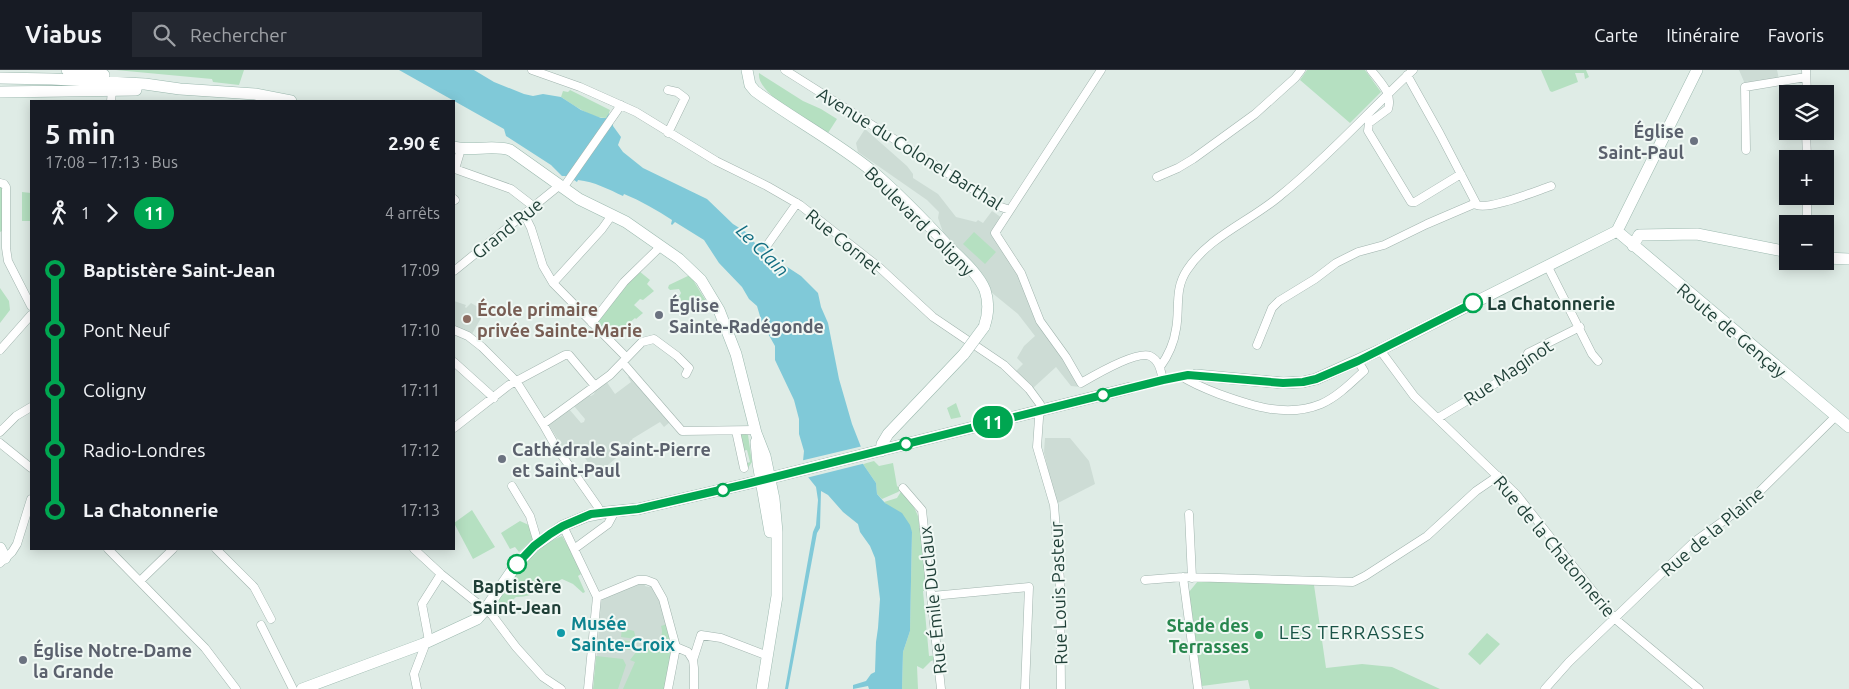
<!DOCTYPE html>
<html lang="fr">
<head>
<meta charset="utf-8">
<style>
  body { margin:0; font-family:Ubuntu,sans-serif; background:#242831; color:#f1f3f6; height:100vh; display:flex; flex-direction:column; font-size:19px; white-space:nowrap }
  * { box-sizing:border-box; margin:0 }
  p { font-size:16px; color:#9ea1a6 }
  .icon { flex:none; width:28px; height:28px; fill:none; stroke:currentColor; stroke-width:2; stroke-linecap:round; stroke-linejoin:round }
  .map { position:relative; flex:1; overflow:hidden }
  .drawer { position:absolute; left:30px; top:30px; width:425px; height:450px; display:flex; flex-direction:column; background:#171b24; border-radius:0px; box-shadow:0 2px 12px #0003 }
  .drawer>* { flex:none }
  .badge { padding:0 10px; border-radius:16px; font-size:18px; line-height:32px }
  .buttons { position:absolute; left:1779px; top:15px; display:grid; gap:10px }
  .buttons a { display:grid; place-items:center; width:55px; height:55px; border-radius:0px; background:#171b24; box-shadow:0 2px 12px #0003; font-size:25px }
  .map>.badge { position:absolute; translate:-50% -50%; box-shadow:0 0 0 2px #fff }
  .legs { display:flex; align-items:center; gap:8px; height:55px; padding:0 15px; font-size:16px }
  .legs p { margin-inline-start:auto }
  .summary { display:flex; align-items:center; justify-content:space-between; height:85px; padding:0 15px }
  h1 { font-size:28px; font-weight:700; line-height:38px }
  ul { padding:0 15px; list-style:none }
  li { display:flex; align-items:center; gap:18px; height:60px; font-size:19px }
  li i { display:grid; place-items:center; width:8px; height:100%; margin:0 6px; background:currentColor }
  li i::after { content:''; width:12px; height:12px; margin:-6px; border:4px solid; border-radius:50%; background:#171b24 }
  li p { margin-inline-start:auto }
  li:first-child i { background:linear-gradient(#0000 50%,currentColor 0) }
  li:last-child i { background:linear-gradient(currentColor 50%,#0000 0) }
  header { display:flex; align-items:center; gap:30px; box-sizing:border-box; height:70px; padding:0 25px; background:#171b24; border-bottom:1px solid #363941 }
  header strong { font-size:24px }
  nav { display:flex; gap:28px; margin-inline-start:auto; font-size:18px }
  .search { width:350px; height:45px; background:#242831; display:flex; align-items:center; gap:12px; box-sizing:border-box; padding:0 18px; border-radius:0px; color:#9ea1a6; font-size:19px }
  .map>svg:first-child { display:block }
  .built { fill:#cddcd5 }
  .green { fill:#b5e0c1 }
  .water { fill:#80c9d8 }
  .pier { fill:#dfece6 }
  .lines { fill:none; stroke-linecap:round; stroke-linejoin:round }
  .street-casing { stroke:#a1b4ae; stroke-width:9 }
  .secondary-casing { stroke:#9cb9af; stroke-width:12 }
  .street { stroke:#fff; stroke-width:8 }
  .secondary { stroke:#fff; stroke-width:11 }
  .secondary-bridge-casing { stroke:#9cb9af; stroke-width:12; stroke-linecap:butt }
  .secondary-bridge { stroke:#fff; stroke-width:11 }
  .line-1-casing { stroke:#fff; stroke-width:11 }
  .line-1 { stroke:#00a651; stroke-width:8 }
  .worship-dot { fill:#6b7280; stroke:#f0f8f4; stroke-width:2 }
  .stop-1-dot { fill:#fff; stroke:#00a651; stroke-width:2.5 }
  .education-dot { fill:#8d6e63; stroke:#f0f8f4; stroke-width:2 }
  .culture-dot { fill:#0f9aa8; stroke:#f0f8f4; stroke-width:2 }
  .leisure-dot { fill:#2e9e5b; stroke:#f0f8f4; stroke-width:2 }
  .labels { text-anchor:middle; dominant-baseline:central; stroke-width:4; stroke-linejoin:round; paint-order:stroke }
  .worship-label { font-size:18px; font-weight:bold; fill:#5b616d; stroke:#f0f8f4; text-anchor:start }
  .street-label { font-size:18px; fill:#1e3e36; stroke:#f0f8f4 }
  .stop-label { font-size:18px; font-weight:bold; fill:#1e3e36; stroke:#f0f8f4; text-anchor:start }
  .education-label { font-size:18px; font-weight:bold; fill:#785e54; stroke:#f0f8f4; text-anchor:start }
  .culture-label { font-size:18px; font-weight:bold; fill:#0d838f; stroke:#f0f8f4; text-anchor:start }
  .leisure-label { font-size:18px; font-weight:bold; fill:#27864d; stroke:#f0f8f4; text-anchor:end }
  .water-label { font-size:19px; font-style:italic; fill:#116d81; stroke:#f0f8f4 }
  .neighbourhood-label { font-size:19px; letter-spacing:1px; fill:#185245; stroke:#f0f8f4 }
</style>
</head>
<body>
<header>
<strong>Viabus</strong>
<div class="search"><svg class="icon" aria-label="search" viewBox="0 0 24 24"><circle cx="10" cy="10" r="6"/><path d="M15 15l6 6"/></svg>Rechercher</div>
<nav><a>Carte</a><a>Itinéraire</a><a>Favoris</a></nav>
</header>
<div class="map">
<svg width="1849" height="619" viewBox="0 0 1849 619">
  <rect width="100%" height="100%" fill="#dfece6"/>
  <path class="built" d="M1739,0H1777L1779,9L1745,14Z
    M865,59L907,96L913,104V108L938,124L956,147L976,152L978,150L983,153L992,141L1002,148L991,162L1018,203L1033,238L1081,317L1071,316L1056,297L1032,319L1016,301L1023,294L1017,288L1024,276L1035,266L1018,244L991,222L984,206L944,165L938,148L939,142L927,130L858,82L856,73Z
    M454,231L466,235L465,237L466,238L471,233L485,241L472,264L454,257Z
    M631,305L670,352L664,357L660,352L632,369L634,373L596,405L580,380L574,384L567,378L561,381L557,376L560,373L549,355L550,352L569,339L581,353L584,352L585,349L574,336L588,325L591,326L594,324L595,321L606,311L615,324L631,312L628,307Z
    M1045,368H1070L1089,391L1095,414L1056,434L1044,382Z
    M638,512H644L645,516L649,517L651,515L659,527L673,578L665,619H594L601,532L604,527Z"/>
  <path class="green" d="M116,0H244L239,15L213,12L212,9Z
    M1307,0H1365L1381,22L1350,53L1300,10Z
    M1541,0H1586L1589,7L1585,9L1584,3H1575L1578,12L1552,22L1550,21Z
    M759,3L803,31L821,39L837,49L828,63C811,53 756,24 759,3Z
    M570,20L610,40L608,46L606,48C590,48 574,35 561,27L563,21L568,22Z
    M0,117H3L2,161L0,162Z
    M22,122L31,123V151H22Z
    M974,162L996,182L985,194L963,174Z
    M639,201L650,210L647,214L654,221L643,230L640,229L634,235L643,243L636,249L635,248L612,268L598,254V250L618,224Z
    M690,205L706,231L690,243L681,235L682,233L679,227L681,223L679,219L670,220L668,218L669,215Z
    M0,218L9,231L10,240L0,253Z
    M956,333L961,347L951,349L947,338Z
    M743,363L748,365L752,392L748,398L746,399L745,394L750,392L747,380L742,381L739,366Z
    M874,391L879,396L893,393L897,416L901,419L898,422L882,429L877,424L876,413L863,394Z
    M902,420L914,437L918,446L921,467L928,485L932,520L923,521L929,586L937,585L938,589L931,591L923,599L917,596L918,619H902L903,582L910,561L912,462L884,432L897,428Z
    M472,440L495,477L473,489L454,453Z
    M520,451L531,456L535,467L519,482L515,477L510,479L501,463Z
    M562,466L580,496L579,499L581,504L578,506L585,522L583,523L573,514L562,509C548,516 532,528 516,527L497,545L494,537C510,510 532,478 562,466Z
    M1198,511L1314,515L1326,598L1362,594L1392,597L1440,619H1250L1248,610L1202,616L1189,522Z
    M667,554L673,578L665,619H623L635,592L630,590L640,577L647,579C657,574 665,567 661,556Z
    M622,558L634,561L636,569L621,567Z
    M1487,563L1500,574L1480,595L1468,584Z
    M621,570L636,572L635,575L630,580L620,578Z
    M596,586L623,589L626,595L618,619H593Z"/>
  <path class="water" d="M399,0H474L494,12L524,24L533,26L543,24L561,27L581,40L601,48H606L609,43L608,49L613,54V56L621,67L618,75L623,82L643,98L707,129L733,154L749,164L748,166L758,176L761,174L775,189L801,206L818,223L821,237L828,253L839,309L852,354L861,377L863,394L876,413L877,424L885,433L902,443L910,455L912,462L910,561L903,582L902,619H869L868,616L853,619V615L866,611L871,604L875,602L876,572L878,558L880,529L875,488L870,476L860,462L858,454L843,442L828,425L821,421L820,458L817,463L788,619H785L813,462L816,455L818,430L816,417L808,407L803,391L804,381L799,364V349L794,330L775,290V276L762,253L757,236L749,229L742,217L719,193L704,170L675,152L672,155L671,154L672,150C657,140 641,131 624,124L623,126C608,119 595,112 578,110L577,112L568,106H562L551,95L506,66L504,59Z"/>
  <path class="pier" d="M863,376L866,393L806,408L800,391Z"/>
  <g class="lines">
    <defs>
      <path id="street" d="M532,0L580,17L636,42L716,91L767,116L800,135L880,198L933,247L1004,295L1029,319L1040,334L1037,377L1054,435L1060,510L1061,619
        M785,0L973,119L1001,137L1010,140
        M1101,0L995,163L1021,203L1040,251L1066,287L1081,313C1093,306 1137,280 1150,286C1159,290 1161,301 1163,310
        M1371,0C1380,12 1393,23 1388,39L1369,53L1368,61L1411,132H1415L1461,104
        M1806,0L1807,24
        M1407,5L1440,64L1477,135C1490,140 1536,121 1551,116
        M668,20L677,22L685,28L668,63
        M111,31L112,21
        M1806,61L1807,89
        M461,79L455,99L511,119L533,136
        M1746,80L1745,17L1806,7
        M1157,107L1178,98L1193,89L1255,44L1295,8L1301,0
        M0,113L4,114L6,117V178L8,191L31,236
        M563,118L621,35
        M454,129L455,130
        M524,144L531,158L543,196L553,213L626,287
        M1807,154V126
        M768,174L797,133
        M1547,195L1592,284L1598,291
        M454,201L560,115
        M553,213L602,159L612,145
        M592,253L624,212L661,176
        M454,260L468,266L482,277L516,311L543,354L556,377L598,437L599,443
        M1257,275L1272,238L1279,231L1315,209L1336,193L1358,182L1384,175L1427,154L1476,133
        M0,280L31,245
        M1380,280L1414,326L1517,425L1614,548L1699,619
        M454,292L494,328
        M623,293L682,361L755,360
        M1160,297C1168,286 1174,273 1176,259C1180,239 1174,219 1187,200C1209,166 1251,151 1281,125C1328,87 1369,41 1413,0
        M1181,306C1193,314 1206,319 1219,324C1252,336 1287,348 1321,334C1337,327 1351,313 1364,301L1358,291
        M1130,318L1181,306L1196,305
        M1438,348L1523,297L1528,283L1580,257
        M543,354L610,305L642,272L654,269L677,286L689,298L686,304
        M454,358L509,315L565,285H569L595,316
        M736,361L744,398
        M0,362L16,346L31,337
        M0,373L31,398
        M512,416L530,446L538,473
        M903,418L922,440L941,619
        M1189,444L1192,508
        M563,456L597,527L588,619
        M108,479L205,578L236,619
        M216,479L254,517L271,549
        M414,479L441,504L492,545L516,577L543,607L561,619
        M574,479L608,454L615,441
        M0,493L12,482L17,474L31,429
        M1183,507L1198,619
        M1145,510L1183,507L1353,512L1365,506L1427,466L1476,421L1498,406
        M140,511L173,479
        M932,526L1029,517L1025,619
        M597,527L638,510H646L654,513L663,529L676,577L668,619
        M261,555L293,619
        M429,571L422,534L441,504
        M676,577L688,582L693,590L694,598V619
        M693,590L701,565L721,568L768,586
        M417,619L414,604L424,578L423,574
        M1545,619L1569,592L1694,472L1747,434L1836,346"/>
      <path id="secondary" d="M67,0L104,5
        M747,0L750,15L755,21C793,49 835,71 872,101C899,124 924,150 948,176C961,189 978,203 985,220C989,232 988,246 984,257
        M0,8L52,9L145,14L180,19L255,24L291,31
        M0,22L136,20
        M454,77C472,82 492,74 510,80L579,129L626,152L679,189L701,210L719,240L736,284L756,363L765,386L774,429L777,462V526L762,619
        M1617,161L1849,357
        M1633,176L1639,165L1697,164L1788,182
        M1825,188L1849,189
        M1196,305L1283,313L1303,312L1316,309L1380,280L1617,161L1697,0
        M756,372L758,393L770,462
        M881,381L882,374L888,364L964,284
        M0,478L5,488
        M302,619L423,574L477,549L485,540L514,498L534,476L563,456L587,446L607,442L638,439L746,414L1130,318"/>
    </defs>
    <use href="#street" class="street-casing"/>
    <use href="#secondary" class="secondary-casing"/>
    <use href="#street" class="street"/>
    <use href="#secondary" class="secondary"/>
    <defs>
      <path id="secondary-bridge" d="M964,284L984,257"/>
    </defs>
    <use href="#secondary-bridge" class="secondary-bridge-casing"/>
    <use href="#secondary-bridge" class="secondary-bridge"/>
  </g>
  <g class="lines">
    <defs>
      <path id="line-1" d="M517,494L534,476L550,464L563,456L591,444L638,439L746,414L1163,310L1188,305L1283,313L1303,312L1316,309L1358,291L1473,233"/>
    </defs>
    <use href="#line-1" class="line-1-casing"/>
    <use href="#line-1" class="line-1"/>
  </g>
  <g class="worship-dot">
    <circle cx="1694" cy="71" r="5"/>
    <circle cx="659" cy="245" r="5"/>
    <circle cx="502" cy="389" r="5"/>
    <circle cx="23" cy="590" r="5"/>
  </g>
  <g class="stop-1-dot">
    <circle cx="1473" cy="233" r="9"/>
    <circle cx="1103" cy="325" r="6"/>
    <circle cx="906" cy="374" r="6"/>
    <circle cx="723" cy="420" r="6"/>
    <circle cx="517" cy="494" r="9"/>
  </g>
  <circle class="education-dot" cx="467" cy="249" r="5"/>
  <circle class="culture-dot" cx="561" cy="563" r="5"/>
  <circle class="leisure-dot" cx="1259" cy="565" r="5"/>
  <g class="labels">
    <g class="worship-label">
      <text x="1684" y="61" text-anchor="end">Église<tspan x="1684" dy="21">Saint-Paul</tspan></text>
      <text x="669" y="235">Église<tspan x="669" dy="21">Sainte-Radégonde</tspan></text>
      <text x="512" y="379">Cathédrale Saint-Pierre<tspan x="512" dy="21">et Saint-Paul</tspan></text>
      <text x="33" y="580">Église Notre-Dame<tspan x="33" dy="21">la Grande</tspan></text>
    </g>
    <g class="street-label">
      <text transform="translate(910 78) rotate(32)">Avenue du Colonel Barthal</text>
      <text transform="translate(920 151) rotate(45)">Boulevard Coligny</text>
      <text transform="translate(507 158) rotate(-39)">Grand'Rue</text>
      <text transform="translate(844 171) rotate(39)">Rue Cornet</text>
      <text transform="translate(1732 260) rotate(40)">Route de Gençay</text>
      <text transform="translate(1508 302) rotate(-34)">Rue Maginot</text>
      <text transform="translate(1712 461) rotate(-40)">Rue de la Plaine</text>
      <text transform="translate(1555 476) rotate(50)">Rue de la Chatonnerie</text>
      <text transform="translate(1058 523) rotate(-92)">Rue Louis Pasteur</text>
      <text transform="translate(932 530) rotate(-96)">Rue Émile Duclaux</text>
    </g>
    <g class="stop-label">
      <text x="1487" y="233">La Chatonnerie</text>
      <text x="517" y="516" text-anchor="middle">Baptistère<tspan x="517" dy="21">Saint-Jean</tspan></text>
    </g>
    <g class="education-label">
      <text x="477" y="239">École primaire<tspan x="477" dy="21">privée Sainte-Marie</tspan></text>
    </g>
    <g class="culture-label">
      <text x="571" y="553">Musée<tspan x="571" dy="21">Sainte-Croix</tspan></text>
    </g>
    <g class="leisure-label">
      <text x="1249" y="555">Stade des<tspan x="1249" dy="21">Terrasses</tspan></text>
    </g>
    <g class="water-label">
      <text transform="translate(763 180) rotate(45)">Le Clain</text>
    </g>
    <g class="neighbourhood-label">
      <text x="1352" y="562">LES TERRASSES</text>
    </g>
  </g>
</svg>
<div class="buttons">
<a><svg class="icon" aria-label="layers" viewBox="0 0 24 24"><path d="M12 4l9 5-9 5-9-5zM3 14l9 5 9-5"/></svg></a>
<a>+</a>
<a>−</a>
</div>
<b class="badge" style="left:993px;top:352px;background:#00a651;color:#fff">11</b>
<section class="drawer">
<div class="summary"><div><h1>5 min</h1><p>17:08 – 17:13 · Bus</p></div><b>2.90 €</b></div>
<div class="legs"><svg class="icon" aria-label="walk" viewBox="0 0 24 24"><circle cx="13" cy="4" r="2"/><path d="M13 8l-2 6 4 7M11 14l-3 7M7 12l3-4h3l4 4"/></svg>1<svg class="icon" aria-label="forward" viewBox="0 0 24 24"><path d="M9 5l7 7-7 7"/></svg><b class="badge" style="background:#00a651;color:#fff">11</b><p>4 arrêts</p></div>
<ul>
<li><i style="color:#00a651"></i><b>Baptistère Saint-Jean</b><p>17:09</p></li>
<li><i style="color:#00a651"></i><span>Pont Neuf</span><p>17:10</p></li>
<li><i style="color:#00a651"></i><span>Coligny</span><p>17:11</p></li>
<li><i style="color:#00a651"></i><span>Radio-Londres</span><p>17:12</p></li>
<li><i style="color:#00a651"></i><b>La Chatonnerie</b><p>17:13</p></li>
</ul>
</section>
</div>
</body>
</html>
